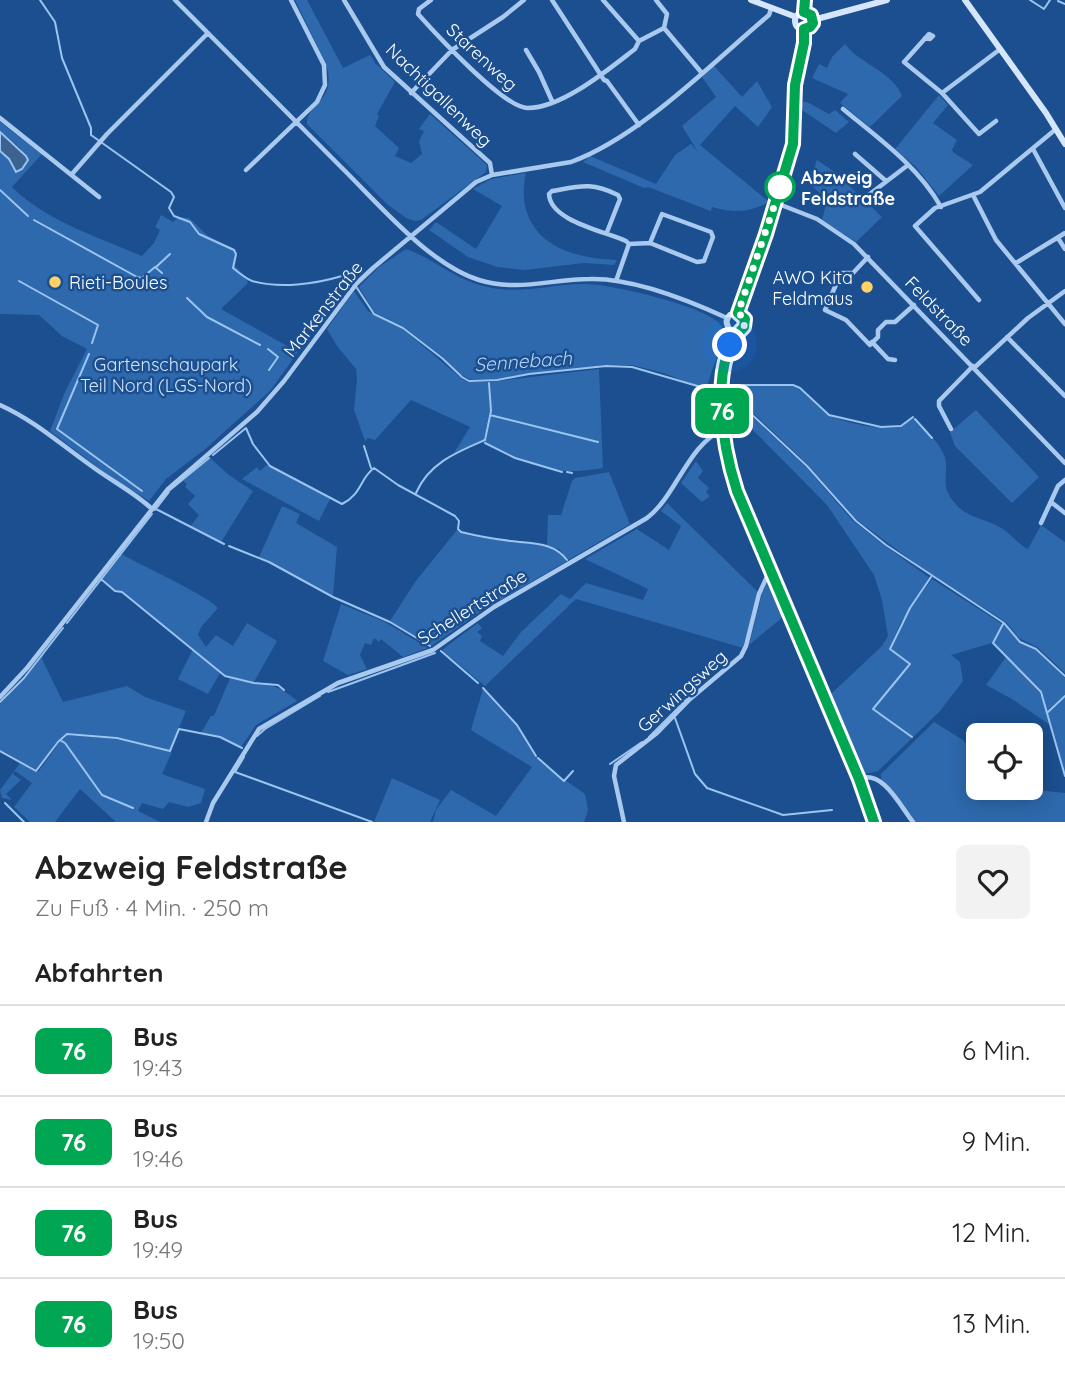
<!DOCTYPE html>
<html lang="de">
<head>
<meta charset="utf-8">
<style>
  body { margin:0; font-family:Quicksand,sans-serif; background:#f2f2f2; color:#222; height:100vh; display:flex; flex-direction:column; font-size:26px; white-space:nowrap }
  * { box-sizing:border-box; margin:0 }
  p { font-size:23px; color:#767676 }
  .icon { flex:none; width:38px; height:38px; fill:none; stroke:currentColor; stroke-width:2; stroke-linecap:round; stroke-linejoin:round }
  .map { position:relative; height:822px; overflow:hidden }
  .side { display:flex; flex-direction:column; background:#fff; flex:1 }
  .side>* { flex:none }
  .badge { padding:0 14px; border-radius:10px; font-size:24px; line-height:46px }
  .fabs { position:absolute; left:966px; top:723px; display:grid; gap:14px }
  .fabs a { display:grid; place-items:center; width:77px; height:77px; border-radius:10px; background:#fff; box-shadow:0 4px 18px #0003; font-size:35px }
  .you { position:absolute; width:35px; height:35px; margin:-18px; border:5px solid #fff; border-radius:50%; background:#1a73e8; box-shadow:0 0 0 10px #1a73e833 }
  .map>.badge { position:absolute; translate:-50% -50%; box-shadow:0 0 0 4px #fff }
  h2 { padding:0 35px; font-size:26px; line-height:63px }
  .round { display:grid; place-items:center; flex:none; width:74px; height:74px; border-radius:10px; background:#f2f2f2 }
  .headline { display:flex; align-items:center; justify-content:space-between; height:119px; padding:0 35px }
  h1 { font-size:33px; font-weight:700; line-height:52px }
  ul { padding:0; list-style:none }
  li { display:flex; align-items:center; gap:21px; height:91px; padding:0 35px; border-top:2px solid #e0e0e0 }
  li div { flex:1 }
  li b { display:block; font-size:26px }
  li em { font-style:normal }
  li .badge { min-width:77px; font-weight:700; text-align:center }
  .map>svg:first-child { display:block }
  .green { fill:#2e69ad }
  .water { fill:#3c6290; stroke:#9cc4f0; stroke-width:2 }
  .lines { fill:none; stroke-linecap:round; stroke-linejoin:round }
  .stream { stroke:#9cc4f0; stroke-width:2 }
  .street { stroke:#a9c9ee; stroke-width:4.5 }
  .secondary { stroke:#d6e6fa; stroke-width:6 }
  .line-casing { stroke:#fff; stroke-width:16 }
  .line { stroke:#00a651; stroke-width:10 }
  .walk { stroke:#fff; stroke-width:7; stroke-dasharray:0 12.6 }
  .stop-dot { fill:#fff; stroke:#00a651; stroke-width:3.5 }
  .poi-dot { fill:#ffd166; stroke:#1b4f8f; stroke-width:2.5 }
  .labels { text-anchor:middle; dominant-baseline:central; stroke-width:5; stroke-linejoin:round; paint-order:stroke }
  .street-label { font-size:18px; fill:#fff; stroke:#1b4f8f }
  .stop-label { font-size:18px; font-weight:bold; fill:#fff; stroke:#1b4f8f; text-anchor:start }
  .poi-label { font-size:18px; fill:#fff; stroke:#1b4f8f; text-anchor:end }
  .park-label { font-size:18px; fill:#cfe3fa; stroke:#1b4f8f }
  .water-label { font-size:19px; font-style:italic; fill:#b5d3f5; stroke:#1b4f8f }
</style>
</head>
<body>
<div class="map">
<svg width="1065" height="822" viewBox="0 0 1065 822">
  <rect width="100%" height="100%" fill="#1b4f8f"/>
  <path class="green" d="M295,0H307L343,68L370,55L375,63L395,82L377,114L379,116L375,126L399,148L395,156L411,163L422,154L419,141L424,131L419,129L430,114L487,165L486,172L421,220L415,221L406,218L387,204L307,124C306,103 338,103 326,64Z
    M845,44C860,64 893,72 902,96L870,127L840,103L848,94L812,78L819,64L827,68L832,57Z
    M714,66L742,97L757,81L772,107L758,127L735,106L700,145L768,201L767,203C748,213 732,213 712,207L711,211L648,187L644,188L583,162L590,156L656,184L675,155L691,144L698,152L682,126L716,97L702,77Z
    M939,95L948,105L933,123L957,140L952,150L954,153L973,165L939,196L916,167L895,149Z
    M801,102H807L829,114L835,110L849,122L836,133L799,108Z
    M0,122L42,154L12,187C46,221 98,237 142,256L154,243L160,230L155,227L161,215L173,222L179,217L189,218L208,236L235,249L237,255L235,266L246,277L248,283L221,309L298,352L270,391L204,450L166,479L149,501L105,473L50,431L65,392L87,349L62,336L39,315L0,314V151L9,159L12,168L21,149L0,132Z
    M817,160L836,173L882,217L856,242L822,220L827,200L809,183Z
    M526,173C516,217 540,248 584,256C594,259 606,259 617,260L614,265L584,263L525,270L497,267L468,257L429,230L436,222L476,249L502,206L473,189L491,179Z
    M406,249C435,259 456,281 488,287C522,295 554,283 588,284C613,285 705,306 720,324C722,326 723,331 724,334L707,386L694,385L664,373L632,365H606L496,379H469L457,372L443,357L404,327L374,312L359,287L379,267Z
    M354,291L368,311L404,330L461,378L468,382H489L490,411L484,440L454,453L470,427L411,400L375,440L368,438L365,441L354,410L357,380L356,369L337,346L327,329Z
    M599,369L603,468C551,477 529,465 483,442L486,440L491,411L490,382Z
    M743,386H792C806,391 814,405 826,413C840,423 884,431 901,427L912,417C924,428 945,447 946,463C947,474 943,485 949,495C964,520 982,516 1003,529C1012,535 1018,544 1028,549L1041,525L1065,542V673L1037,647L1019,638L1006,622L927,572L857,520L807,464L733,394L739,387Z
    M732,398L806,467L853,521L885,546L930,578L900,624L889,649L909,664L873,709L911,664L890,649L910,609L932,579L1002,624L992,643L951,655L960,662L963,681L940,711L878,771L865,774L831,694L882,646L888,636L882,600L874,575L827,505L749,426L731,401Z
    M976,410L1039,477L1012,503L955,446L950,432Z
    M210,458L229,475L253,491L221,542L190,527L199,515L188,504L195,496L185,487L187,484L183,481Z
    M696,461L703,471L698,478L709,488L706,492L710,496L702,502L681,483Z
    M268,464L330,499L319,521L242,479L257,467L260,471Z
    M609,472L630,524L568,560L559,549L547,546L548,515H561L572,481L575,478Z
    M667,503L758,592L743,648L576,599L485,686L444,652L443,649L478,623L482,628L477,632L482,636L480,641L503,656L521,632L561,594L570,599L586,583L643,600L648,589L585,559L637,529L669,550L681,526L661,511Z
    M282,506L300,514L296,523L337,547L333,596L259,557Z
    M457,530C489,548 543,531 567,561L483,610L431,646L390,621L415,582Z
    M121,554C141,565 210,597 218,608L201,627L198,635L206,647L216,635L233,646L247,623L277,641L254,682L225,675L123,592L115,590L102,578Z
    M769,582L784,616L749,645L762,594L767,583Z
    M341,604L385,622L428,648L403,657L381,639L379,642L374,638L371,645L365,643L360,655L367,669L348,675L323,661Z
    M1004,625L1019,642L1036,650L1065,678V695L1046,712L1065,697V774L1050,725L1012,699L986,685L1006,657L1040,693L1044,704L1041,692L993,643Z
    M193,649L220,673L208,694L178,679Z
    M45,652L42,659L63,702L127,686L145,697L186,711L170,750L117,737L67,733L57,742L36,771L0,750V704Z
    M230,678C260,687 272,678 297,701L256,725L241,747L221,737L201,733L211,716H214Z
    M483,689L516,725L534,754L564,782L565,780L585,794L588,810L584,822H433L436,810L451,790L496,816L532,767L471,730Z
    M934,722L963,740L978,761V788H1018L1065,793V822H916L881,778V774Z
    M68,735L117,739L172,752L162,774L205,789L201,803L188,807L169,802L163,809L142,803L138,811L160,822H116L80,789L55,822H30L14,807L32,783L15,771L13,774L21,780L6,794L12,800L2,798L0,790L20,763L38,772L59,743Z
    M392,778L440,800L430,822H374Z"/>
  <path class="water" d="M0,132L26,156L28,160L22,169L16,172L9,159L0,151Z"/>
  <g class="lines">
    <path class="stream" d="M40,0L55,22L62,58L91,128V135L171,192L174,197L169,208L174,216L190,222L199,234L234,250L236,254L233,268C239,273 245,278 252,281C280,289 315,284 342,276L347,277L357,288L374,314L403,328L442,358L462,377L469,381L497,380L529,374L606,366L632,367L732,396L807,466L856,521L886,545L1004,623L1020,642L1036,649L1065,676
      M1030,0L1044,9L1050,0
      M1058,1L1065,4
      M0,190L28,216
      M34,220L137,277L142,278L155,267L162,273
      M156,267L170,254
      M19,281L98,325L92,343
      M187,298L207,317L260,345
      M268,349L278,357L269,370
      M89,354L57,429L142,491
      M732,395L743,385H793L800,388L829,415L881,427L901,426L913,417
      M490,415L598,442
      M915,419L932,438
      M485,443L515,458L562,472
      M364,446L371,468
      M213,455L246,428L253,444L270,466L342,504C362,494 360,478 374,468L398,485L455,516L459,521L458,529L461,532C477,536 494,539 511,541C533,544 553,542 567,560
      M567,472L572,473
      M170,490L209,458
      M416,493C429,463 457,452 485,440L491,411L489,383
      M156,509L224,544
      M155,510L169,492
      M229,546L269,562L333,597L390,622L430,646
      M101,579L115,591L122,592L225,676L254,683L278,685L284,690
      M67,623L152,514
      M1003,624L993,643L1041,692L1065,776
      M441,651L478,683
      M483,688L517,725L536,756
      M328,692L435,653
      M0,702L24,678L63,628
      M1048,712L1065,696
      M675,718L695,774L707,788L783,815L832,810
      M257,736L265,729L320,696
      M649,737L690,696
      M912,737L873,709L910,664L890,649L910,608L931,577
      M60,740L65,743L102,795L133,808
      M0,751L36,771L58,742L67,734L117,738L170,751L179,729L220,737L242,748
      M244,757L235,772L372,822
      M538,758L564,781L573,771
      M610,764L642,742
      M5,803L24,822"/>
    <path class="street" d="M175,0C230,55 285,111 340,166C378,203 428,264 479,280C518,292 551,279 590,279C632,278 688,300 727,318
      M344,0L384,67L490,163L492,175
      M431,0L419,9L418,14C435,33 503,107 527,108C561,109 609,69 635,49L639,41
      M552,0L604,80L607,81L639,125
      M603,0L639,41L664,28
      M656,0L667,14L664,28L701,72
      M804,12L805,0
      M925,38L930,39L933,36L929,34L904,62L942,93L979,134L996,121
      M526,50L539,72L552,101
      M411,93L452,50L503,17L524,0
      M942,93L999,50
      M843,109C878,138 918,166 941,207
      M0,118L99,197
      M1033,149L1065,208
      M855,154L886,181
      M246,170L317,102L325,85L324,65L291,0
      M72,174L107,134L208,33
      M973,195L996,240L1065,324
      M866,197L908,165
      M776,203L817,219L854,244L1065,463
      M607,232L620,199L618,195C591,182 581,186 552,191L549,194C550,221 604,231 626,241L629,244
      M1058,238L1065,249
      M629,244L650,243L697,262L704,261L713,237L711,232L662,214L650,243
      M868,257L853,273H841L825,310L846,320L870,345L878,337V330L886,322H895L914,305
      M1016,263L1065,233
      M616,281L629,244
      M979,300L915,226L935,208L980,192L1056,129
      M1007,337L1065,396
      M872,342L888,359L895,360
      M974,368L1028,318L1065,291
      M0,405C35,421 59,443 90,465C110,480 134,492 152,509
      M951,429L939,406V401L973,366
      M1051,502L1065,513
      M1041,523L1058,486L1065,480
      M0,697L27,668L168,489L257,412L284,381L357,283L373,268L476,182L492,175L571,162C640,137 712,63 769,15L771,9
      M859,779C883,769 900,806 913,822
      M206,822L213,803L259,729L338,683L433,650L494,607L647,518C677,495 688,444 723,430
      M624,822L614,776L616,765L657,733L690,699L741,656L746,646L759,594L770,570"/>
    <path class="secondary" d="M751,0L796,17
      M965,0L1046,113L1065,144
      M795 21a9 9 0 1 1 18 0a9 9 0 1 1-18 0Z
      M813,20L887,0
      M739,313L766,234L793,144L795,85L805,43L804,29
      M730,330C718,379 719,430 733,478L859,779L874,822
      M730,330C726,324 725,320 730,315L739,313
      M730,348L734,336L745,323L742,315L739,313"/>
  </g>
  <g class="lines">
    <defs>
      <path id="line" d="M805,0L804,12L811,15L813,23L810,27L804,29V43L795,85L793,144L766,234L738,313L745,319L744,327C707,360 723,448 737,491L859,779L874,822"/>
    </defs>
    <use href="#line" class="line-casing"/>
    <use href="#line" class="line"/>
    <path class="walk" d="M730,345L737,331L744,327L745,319L738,313L782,183L780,187"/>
  </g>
  <circle class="stop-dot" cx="780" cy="187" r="14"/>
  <g class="poi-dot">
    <circle cx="55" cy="282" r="7"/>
    <circle cx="867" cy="287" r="7"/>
  </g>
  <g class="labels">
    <g class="street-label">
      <text transform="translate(482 57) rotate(43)">Starenweg</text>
      <text transform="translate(439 95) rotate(44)">Nachtigallenweg</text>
      <text transform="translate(323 309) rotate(-52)">Markenstraße</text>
      <text transform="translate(939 311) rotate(46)">Feldstraße</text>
      <text transform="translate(472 607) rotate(-32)">Schellertstraße</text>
      <text transform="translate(682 691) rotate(-42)">Gerwingsweg</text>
    </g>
    <g class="stop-label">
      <text x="801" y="177">Abzweig<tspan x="801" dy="21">Feldstraße</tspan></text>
    </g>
    <g class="poi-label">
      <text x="853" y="277">AWO Kita<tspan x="853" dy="21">Feldmaus</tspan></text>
      <text x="69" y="282" text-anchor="start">Rieti-Boules</text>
    </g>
    <g class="park-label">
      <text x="166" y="364">Gartenschaupark<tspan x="166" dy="21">Teil Nord (LGS-Nord)</tspan></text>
    </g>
    <g class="water-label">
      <text transform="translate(523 361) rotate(-4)">Sennebach</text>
    </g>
  </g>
</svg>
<div class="fabs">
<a><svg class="icon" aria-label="locate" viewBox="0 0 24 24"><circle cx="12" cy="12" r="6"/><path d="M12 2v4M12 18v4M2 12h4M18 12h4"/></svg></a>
</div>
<div class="you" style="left:730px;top:345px"></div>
<b class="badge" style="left:722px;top:411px;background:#00a651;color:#fff">76</b>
</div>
<section class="side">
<div class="headline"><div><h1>Abzweig Feldstraße</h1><p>Zu Fuß · 4 Min. · 250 m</p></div><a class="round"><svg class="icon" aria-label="heart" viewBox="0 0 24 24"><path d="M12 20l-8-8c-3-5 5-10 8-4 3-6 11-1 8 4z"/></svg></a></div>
<h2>Abfahrten</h2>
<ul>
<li><span class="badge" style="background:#00a651;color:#fff">76</span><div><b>Bus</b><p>19:43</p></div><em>6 Min.</em></li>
<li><span class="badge" style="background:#00a651;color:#fff">76</span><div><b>Bus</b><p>19:46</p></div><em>9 Min.</em></li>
<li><span class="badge" style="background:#00a651;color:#fff">76</span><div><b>Bus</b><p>19:49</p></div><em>12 Min.</em></li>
<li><span class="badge" style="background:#00a651;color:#fff">76</span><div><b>Bus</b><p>19:50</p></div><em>13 Min.</em></li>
</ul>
</section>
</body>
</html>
